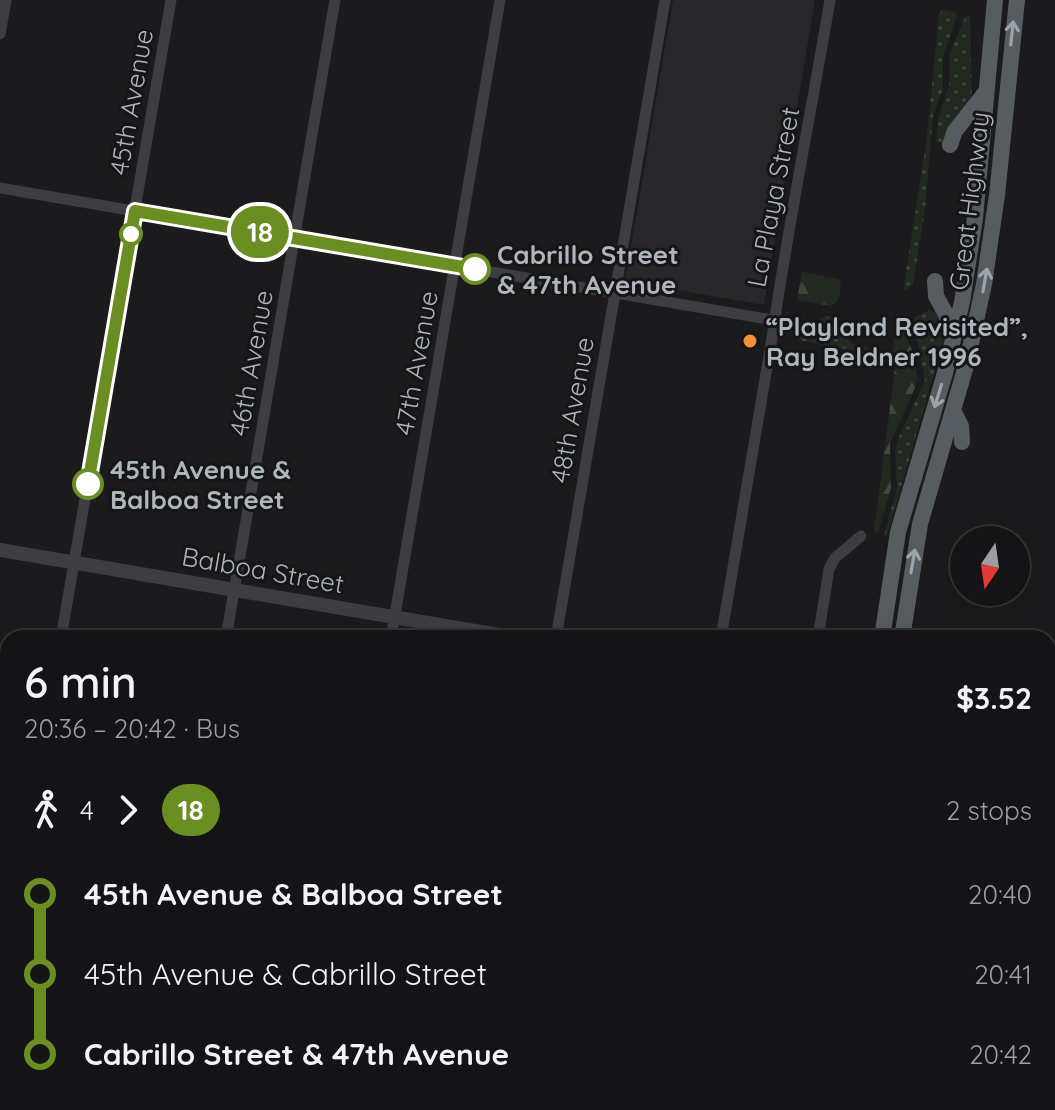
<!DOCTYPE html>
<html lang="en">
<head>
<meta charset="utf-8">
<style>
  body { margin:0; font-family:Quicksand,sans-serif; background:#212123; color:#f1f3f6; height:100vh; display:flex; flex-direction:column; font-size:30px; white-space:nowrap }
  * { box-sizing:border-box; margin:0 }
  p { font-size:26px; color:#9d9ea1 }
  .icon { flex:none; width:44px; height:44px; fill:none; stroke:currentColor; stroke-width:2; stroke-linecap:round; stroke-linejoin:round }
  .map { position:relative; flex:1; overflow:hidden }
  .side { position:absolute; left:0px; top:630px; width:1056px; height:480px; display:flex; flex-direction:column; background:#141416; border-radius:24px 24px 0 0; box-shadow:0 8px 32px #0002,0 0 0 2px #333335 }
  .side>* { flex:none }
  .badge { padding:0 16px; border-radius:26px; font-size:28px; line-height:52px }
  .needle { width:52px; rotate:193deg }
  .controls { position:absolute; left:950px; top:526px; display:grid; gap:16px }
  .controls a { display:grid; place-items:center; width:80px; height:80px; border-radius:50%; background:#141416; box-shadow:0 8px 32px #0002,0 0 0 2px #333335; font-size:40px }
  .map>.badge { position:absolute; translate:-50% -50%; box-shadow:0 0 0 4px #fff }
  .legs { display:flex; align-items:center; gap:12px; height:88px; padding:0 24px; font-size:26px }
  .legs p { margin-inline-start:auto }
  .summary { display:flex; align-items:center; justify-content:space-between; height:136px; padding:0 24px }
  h1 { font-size:44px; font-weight:600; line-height:60px }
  ul { padding:0 24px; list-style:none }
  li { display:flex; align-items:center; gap:28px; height:80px; font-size:30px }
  li i { display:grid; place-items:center; width:12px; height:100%; margin:0 10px; background:currentColor }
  li i::after { content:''; width:20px; height:20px; margin:-10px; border:6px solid; border-radius:50%; background:#141416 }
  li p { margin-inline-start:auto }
  li:first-child i { background:linear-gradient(#0000 50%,currentColor 0) }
  li:last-child i { background:linear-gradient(currentColor 50%,#0000 0) }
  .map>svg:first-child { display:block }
  .built { fill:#27272a }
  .grass { fill:url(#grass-dots) }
  .forest { fill:url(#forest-firs) }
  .park { fill:url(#park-crowns) }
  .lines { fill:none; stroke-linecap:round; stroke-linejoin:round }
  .minor { stroke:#3c3e42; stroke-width:11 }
  .tertiary { stroke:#3c3e42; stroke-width:14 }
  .primary { stroke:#575c61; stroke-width:16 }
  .oneway { stroke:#9ca3ab }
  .line-1-casing { stroke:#fff; stroke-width:18 }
  .line-1 { stroke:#6b8e23; stroke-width:12 }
  .stop-1-dot { fill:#fff; stroke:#6b8e23; stroke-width:4 }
  .poi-dot { fill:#f68e3a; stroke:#161618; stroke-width:3 }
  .labels { text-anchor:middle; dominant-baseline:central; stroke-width:6; stroke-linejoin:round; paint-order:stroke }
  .street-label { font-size:26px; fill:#adb5bd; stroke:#161618 }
  .stop-label { font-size:26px; font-weight:bold; fill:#adb5bd; stroke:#161618; text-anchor:start }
  .poi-label { font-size:26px; font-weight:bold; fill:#adb5bd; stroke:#161618; text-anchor:start }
</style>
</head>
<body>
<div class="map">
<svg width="1055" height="1110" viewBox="0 0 1055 1110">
  <defs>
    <pattern id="grass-dots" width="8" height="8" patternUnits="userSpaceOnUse" patternTransform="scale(2)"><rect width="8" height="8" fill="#212920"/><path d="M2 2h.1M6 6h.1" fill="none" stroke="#3f463e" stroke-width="1.8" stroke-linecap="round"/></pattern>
    <pattern id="forest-firs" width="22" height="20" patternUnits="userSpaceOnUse" patternTransform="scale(2)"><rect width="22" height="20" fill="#212920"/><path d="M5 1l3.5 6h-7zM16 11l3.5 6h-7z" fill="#3f463e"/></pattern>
    <pattern id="park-crowns" width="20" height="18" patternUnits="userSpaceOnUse" patternTransform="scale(2)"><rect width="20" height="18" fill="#212920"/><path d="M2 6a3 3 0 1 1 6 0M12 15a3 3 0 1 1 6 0" fill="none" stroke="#3f463e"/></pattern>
  </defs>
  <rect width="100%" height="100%" fill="#1b1b1d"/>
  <path class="built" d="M673,0H815L764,305L625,281Z"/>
  <path class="grass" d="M942,9L954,12L957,16L943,57V89L933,116L925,209L913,285L903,291L926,144L939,16Z
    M966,15L970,16L972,100L946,144L936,142L938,120L949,85L950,53Z
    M929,310L938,313L946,332L887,536L884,535L897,487L895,451L898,439L925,380L914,323L915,317Z
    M825,316L835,318L852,344L871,348L876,355L798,340L797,336Z"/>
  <path class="forest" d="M802,272L839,279L841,286L838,301L831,306L797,300Z
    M903,331L914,354L917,376L915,388L890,444L891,488L878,533L874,531L895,368L891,361L895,335Z"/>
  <path class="park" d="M488,1102H935L941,1110H487Z"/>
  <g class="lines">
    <path class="minor" d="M0,34L6,0
      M0,188L773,320
      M61,638L171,0
      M226,638L335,0
      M391,638L500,0
      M556,638L665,0
      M721,638L772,338C788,225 811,113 830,0
      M818,638L829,569L835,558L861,536
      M0,912L8,913
      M0,997L8,950
      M145,1110L147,1102
      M310,1110L312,1102
      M475,1110L476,1102"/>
    <path class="tertiary" d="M0,550L517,638"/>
    <path class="primary" d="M950,145L955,131L985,93
      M935,281L936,296L955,331
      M953,410L961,426L962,442
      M882,638L898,532L945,373L962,302L975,218L995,0
      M902,638L920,524L967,362L984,284L997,195L1017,0
      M955,1102L960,1110"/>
  </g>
  <defs><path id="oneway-shaft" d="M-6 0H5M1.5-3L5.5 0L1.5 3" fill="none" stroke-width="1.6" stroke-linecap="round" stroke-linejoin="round" transform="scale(2)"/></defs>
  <g class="oneway">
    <use href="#oneway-shaft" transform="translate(1012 33) rotate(-84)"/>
    <use href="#oneway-shaft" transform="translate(985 280) rotate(-80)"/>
    <use href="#oneway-shaft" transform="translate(938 396) rotate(107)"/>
    <use href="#oneway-shaft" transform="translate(913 561) rotate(-80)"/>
  </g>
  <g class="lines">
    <defs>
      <path id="line-1" d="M88,484L135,211L475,269"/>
    </defs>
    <use href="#line-1" class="line-1-casing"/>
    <use href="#line-1" class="line-1"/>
  </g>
  <g class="stop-1-dot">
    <circle cx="131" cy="234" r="10"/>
    <circle cx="475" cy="269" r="14"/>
    <circle cx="88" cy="484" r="14"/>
  </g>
  <circle class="poi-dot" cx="750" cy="341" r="8"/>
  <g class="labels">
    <g class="street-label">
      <text transform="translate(131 102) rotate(-80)">45th Avenue</text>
      <text transform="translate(773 197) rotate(-79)">La Playa Street</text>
      <text transform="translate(969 201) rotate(-83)">Great Highway</text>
      <text transform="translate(251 363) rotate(-80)">46th Avenue</text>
      <text transform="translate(416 363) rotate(-80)">47th Avenue</text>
      <text transform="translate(572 410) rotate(-80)">48th Avenue</text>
      <text transform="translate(263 570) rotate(10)">Balboa Street</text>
    </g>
    <g class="stop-label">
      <text x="497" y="254">Cabrillo Street<tspan x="497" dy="30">&amp; 47th Avenue</tspan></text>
      <text x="110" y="469">45th Avenue &amp;<tspan x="110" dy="30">Balboa Street</tspan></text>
    </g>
    <g class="poi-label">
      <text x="766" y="326">“Playland Revisited”,<tspan x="766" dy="30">Ray Beldner 1996</tspan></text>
    </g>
  </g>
</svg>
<div class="controls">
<a><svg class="needle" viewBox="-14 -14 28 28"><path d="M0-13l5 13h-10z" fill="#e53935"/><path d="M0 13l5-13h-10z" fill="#9d9ea1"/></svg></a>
</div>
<b class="badge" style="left:260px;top:232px;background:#6b8e23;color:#fff">18</b>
<section class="side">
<div class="summary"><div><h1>6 min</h1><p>20:36 – 20:42 · Bus</p></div><b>$3.52</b></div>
<div class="legs"><svg class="icon" aria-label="walk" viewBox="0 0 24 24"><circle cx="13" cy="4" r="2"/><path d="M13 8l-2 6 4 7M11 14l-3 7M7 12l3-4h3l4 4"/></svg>4<svg class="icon" aria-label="forward" viewBox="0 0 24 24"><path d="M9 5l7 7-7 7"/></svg><b class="badge" style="background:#6b8e23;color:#fff">18</b><p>2 stops</p></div>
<ul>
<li><i style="color:#6b8e23"></i><b>45th Avenue &amp; Balboa Street</b><p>20:40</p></li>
<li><i style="color:#6b8e23"></i><span>45th Avenue &amp; Cabrillo Street</span><p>20:41</p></li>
<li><i style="color:#6b8e23"></i><b>Cabrillo Street &amp; 47th Avenue</b><p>20:42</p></li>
</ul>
</section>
</div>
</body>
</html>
